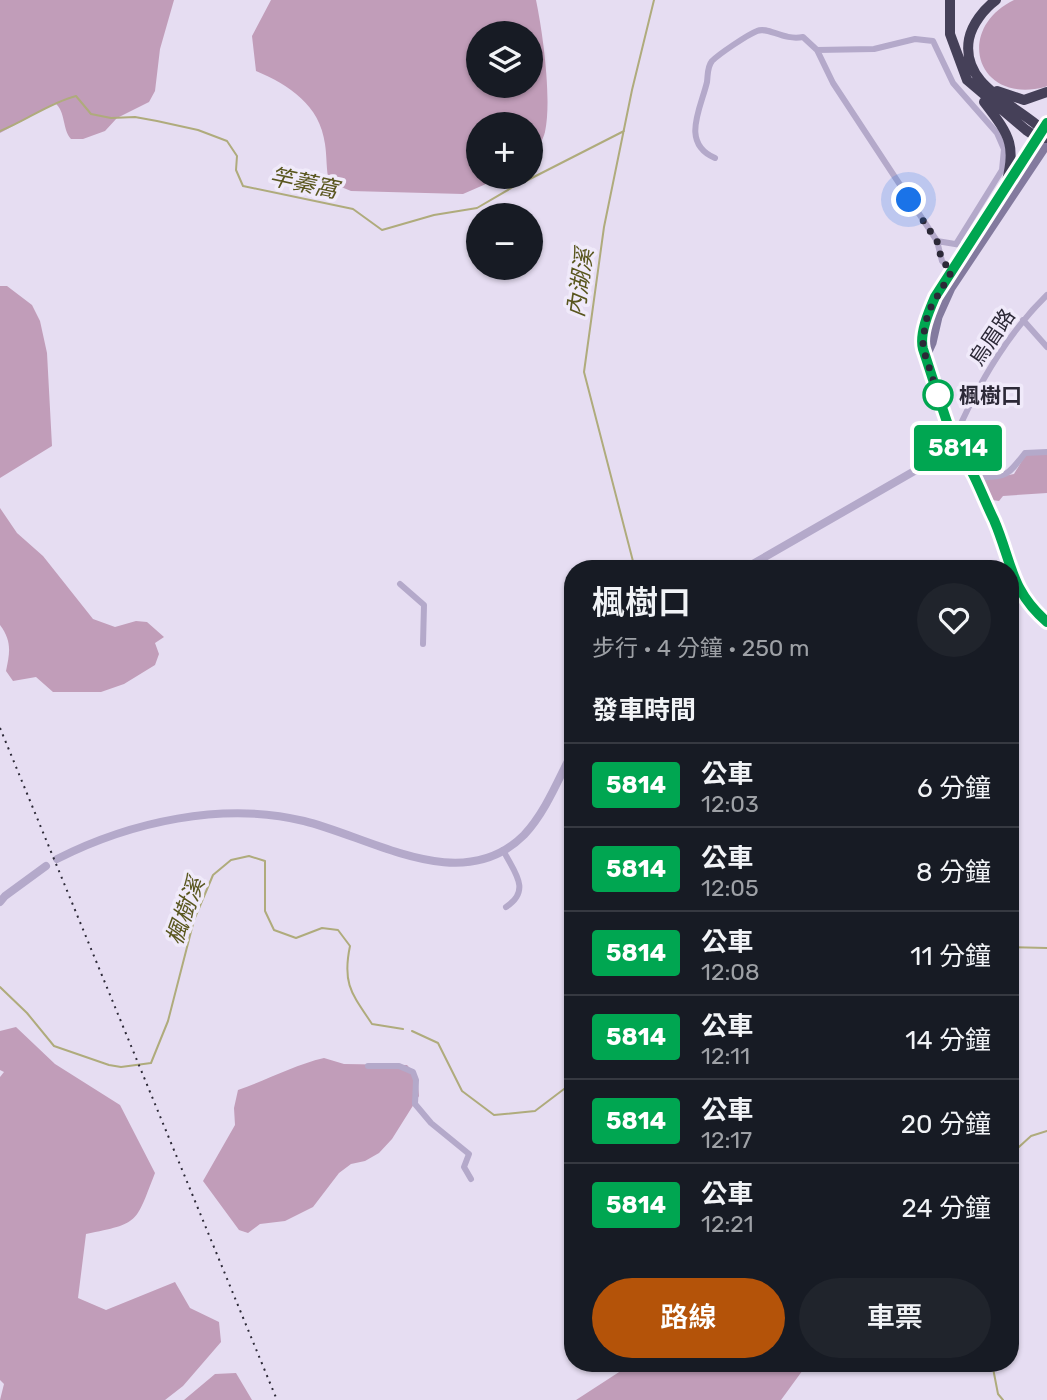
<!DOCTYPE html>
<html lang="zh-TW">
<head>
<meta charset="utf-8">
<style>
  body { margin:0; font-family:Rubik,"Noto Sans TC",sans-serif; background:#20242c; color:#f1f3f6; height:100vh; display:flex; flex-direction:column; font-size:26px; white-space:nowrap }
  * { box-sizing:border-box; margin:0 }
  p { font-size:23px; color:#9ea1a6 }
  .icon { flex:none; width:38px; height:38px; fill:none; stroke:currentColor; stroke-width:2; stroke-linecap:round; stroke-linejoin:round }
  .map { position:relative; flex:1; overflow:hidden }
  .details { position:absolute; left:564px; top:560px; width:455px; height:812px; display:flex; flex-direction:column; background:#171b24; border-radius:28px; box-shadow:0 2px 5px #0004 }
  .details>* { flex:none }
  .badge { padding:0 14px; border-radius:5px; font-size:24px; line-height:46px }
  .buttons { position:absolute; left:466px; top:21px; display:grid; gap:14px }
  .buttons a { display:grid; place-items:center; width:77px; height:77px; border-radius:50%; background:#171b24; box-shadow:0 2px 5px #0004; font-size:35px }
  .you { position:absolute; width:35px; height:35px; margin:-18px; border:5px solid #fff; border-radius:50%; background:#1a73e8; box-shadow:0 0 0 10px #1a73e833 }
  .map>.badge { position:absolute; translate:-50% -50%; box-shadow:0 0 0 4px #fff }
  h2 { padding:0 28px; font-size:26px; line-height:63px }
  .round { display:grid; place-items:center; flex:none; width:74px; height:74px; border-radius:37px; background:#20242c }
  .summary { display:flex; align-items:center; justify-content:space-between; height:119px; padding:0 28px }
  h1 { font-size:33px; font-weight:600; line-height:52px }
  .primary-button { display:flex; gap:14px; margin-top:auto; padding:14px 28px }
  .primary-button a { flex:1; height:80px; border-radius:42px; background:#b45309; color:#fff; font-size:28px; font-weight:600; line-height:80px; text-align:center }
  .primary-button a+a { background:#20242c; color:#f1f3f6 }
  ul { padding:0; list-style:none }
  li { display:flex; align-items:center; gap:21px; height:84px; padding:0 28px; border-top:2px solid #363941 }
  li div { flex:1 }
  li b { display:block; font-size:26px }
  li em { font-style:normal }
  li .badge { min-width:77px; font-weight:700; text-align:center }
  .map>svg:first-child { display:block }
  .green { fill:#c19db9; fill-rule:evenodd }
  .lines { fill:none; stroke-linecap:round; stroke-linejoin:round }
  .stream { stroke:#afab7c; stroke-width:2 }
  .minor { stroke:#b4a9ca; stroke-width:6 }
  .tertiary { stroke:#b4a9ca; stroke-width:8 }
  .secondary { stroke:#837a9e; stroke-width:9 }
  .motorway { stroke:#454058; stroke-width:10 }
  .rail { stroke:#2c2937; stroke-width:2; stroke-dasharray:2 5; stroke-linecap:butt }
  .line-casing { stroke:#fff; stroke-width:16 }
  .line { stroke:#00a651; stroke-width:10 }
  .walk { stroke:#2c2937; stroke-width:7; stroke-dasharray:0 12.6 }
  .stop-dot { fill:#fff; stroke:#00a651; stroke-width:3.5 }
  .labels { text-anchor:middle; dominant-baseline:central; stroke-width:7; stroke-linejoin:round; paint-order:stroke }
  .street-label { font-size:21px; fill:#2c2937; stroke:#f0eafa }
  .stop-label { font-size:21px; font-weight:bold; fill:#2c2937; stroke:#f0eafa; text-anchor:start }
  .water-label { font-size:23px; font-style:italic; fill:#59561e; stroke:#f0eafa }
</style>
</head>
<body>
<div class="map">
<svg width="1047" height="1400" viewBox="0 0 1047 1400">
  <rect width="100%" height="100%" fill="#e6ddf2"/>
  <path class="green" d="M0,0H174L160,49L155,91L149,102L117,118L105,131L83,139H71C62,129 66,112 55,103L0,133Z
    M271,0H536C543,34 552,99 545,132C543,140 537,149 533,157L530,159V124H478V177H502L463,194L351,191L329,182C326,169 327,157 325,144C320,105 289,85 256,71L252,36ZM478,33H530V86H478Z
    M1014,0H1047V86L1045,87C976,105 954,29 1014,0Z
    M0,286H7L32,305L40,321L47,353L52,446L0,478Z
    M1047,453V493L1003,496L999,501L992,500L983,480L1014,474L1026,454Z
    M0,508L17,533L43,556L93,619L115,627L136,621L147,622L164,637L155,643L159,654L155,665L124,684L101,692H53L36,677L13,681L6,671C10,652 12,641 0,625Z
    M16,1027L55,1064L120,1105L155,1173C135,1224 140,1223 86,1234L78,1298L106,1310L175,1282L190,1308L219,1322L221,1342L183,1386L165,1400H0L4,1384L0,1380V1077L4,1072L0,1070V1031Z
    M324,1058L344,1064L407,1065L417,1076L419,1096L392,1139L379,1153L365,1161L351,1164L339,1173L313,1207L285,1221L260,1224L248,1233L239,1230L203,1181L235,1125L234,1108L238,1090C267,1080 294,1065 324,1058Z
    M633,1363H808L781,1400H576Z
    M236,1373L252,1400H184L215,1374Z"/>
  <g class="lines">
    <path class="stream" d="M0,131C26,121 49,103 76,96L91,114L111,118L135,117L157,121L198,130L227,141L237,156L236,170L243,186L353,209L382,230L434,215L477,208L513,187
      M522,183L624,131
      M635,569L584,372L604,227L632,90L654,0
      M1010,947L1047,948
      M0,987L27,1013L54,1046L109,1065L121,1067L151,1063L168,1021L194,920L213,875L231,860L249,856L265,861V911L274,930L296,938L322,928L338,930L350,946C342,984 352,994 372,1024L403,1029
      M412,1031L438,1043L462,1091L494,1115L535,1111L568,1086L572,1079
      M1010,1155L1031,1136L1047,1131
      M992,1363L998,1394L1003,1400"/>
    <path class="minor" d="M817,50L874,49L915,39L933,41L953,83L997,133L1004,149L1002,170L956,244
      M715,158C680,143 701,108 707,82C708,75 707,67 712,61C719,54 747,35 757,31C768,26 783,41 803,37L817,50L833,83L937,241L942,261L952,271
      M937,241L967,246
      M1023,320L1047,347
      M954,439C976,388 1007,334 1047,295
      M975,478C1007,476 1006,478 1025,453L1047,452
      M400,584L424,605L423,644
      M503,850C514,872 532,890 506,907
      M368,1066H399L413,1072L416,1080L415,1104L431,1123L469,1154L464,1167L471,1179"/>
    <path class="tertiary" d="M744,569L944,454L954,441
      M57,859C130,822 223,801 304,821C373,838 462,897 524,835C545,813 558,780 572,753
      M0,902L5,896L46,866"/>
    <path class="secondary" d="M1047,123L935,297L928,312L923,348L936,392L946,413L954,441L975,478L999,534L1020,594L1047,622
      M927,354L932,343L938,317L951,288L1047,144"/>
    <path class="motorway" d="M950,0V34L967,80L1026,130L1038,138H1047
      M996,0C984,9 972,24 969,39C960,88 1021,106 1047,134
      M997,91L1024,100L1047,92
      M984,102C1012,138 1016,145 1005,190"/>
    <path class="rail" d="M0,728L277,1400"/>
  </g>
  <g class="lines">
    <defs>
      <path id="line" d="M1047,123L935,297C929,311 919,334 923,349C933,379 942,409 953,439C958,452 968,464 974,476C981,490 987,506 994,520C1012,562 1010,590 1047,622"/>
    </defs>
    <use href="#line" class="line-casing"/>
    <use href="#line" class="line"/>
    <path class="walk" d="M909,200L937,241L942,261L952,271L928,312L923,338V348L938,395"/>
  </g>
  <circle class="stop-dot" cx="938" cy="395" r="14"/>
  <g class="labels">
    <g class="street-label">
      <text transform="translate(992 337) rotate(-56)">烏眉路</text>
    </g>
    <g class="stop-label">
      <text x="959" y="395">楓樹口</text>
    </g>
    <g class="water-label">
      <text transform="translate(304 183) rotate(12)">竿蓁窩</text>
      <text transform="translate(580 283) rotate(-82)">內湖溪</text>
      <text transform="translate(185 911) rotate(-70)">楓樹溪</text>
    </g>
  </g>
</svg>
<div class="buttons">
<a><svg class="icon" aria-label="layers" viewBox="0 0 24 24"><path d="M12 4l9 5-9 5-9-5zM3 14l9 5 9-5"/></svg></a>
<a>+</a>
<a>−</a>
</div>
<div class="you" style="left:909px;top:200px"></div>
<b class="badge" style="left:958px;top:448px;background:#00a651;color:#fff">5814</b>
<section class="details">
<div class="summary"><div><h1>楓樹口</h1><p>步行 · 4 分鐘 · 250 m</p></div><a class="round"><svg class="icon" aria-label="heart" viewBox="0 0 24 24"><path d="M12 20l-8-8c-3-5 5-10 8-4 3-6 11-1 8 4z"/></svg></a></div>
<h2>發車時間</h2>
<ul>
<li><span class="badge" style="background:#00a651;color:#fff">5814</span><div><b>公車</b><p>12:03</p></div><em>6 分鐘</em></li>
<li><span class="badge" style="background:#00a651;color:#fff">5814</span><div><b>公車</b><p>12:05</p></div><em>8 分鐘</em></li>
<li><span class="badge" style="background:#00a651;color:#fff">5814</span><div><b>公車</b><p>12:08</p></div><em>11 分鐘</em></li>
<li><span class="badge" style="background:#00a651;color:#fff">5814</span><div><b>公車</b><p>12:11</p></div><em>14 分鐘</em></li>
<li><span class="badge" style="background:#00a651;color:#fff">5814</span><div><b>公車</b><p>12:17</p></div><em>20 分鐘</em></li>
<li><span class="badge" style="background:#00a651;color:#fff">5814</span><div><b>公車</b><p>12:21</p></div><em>24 分鐘</em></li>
</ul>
<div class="primary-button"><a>路線</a><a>車票</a></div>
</section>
</div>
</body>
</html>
